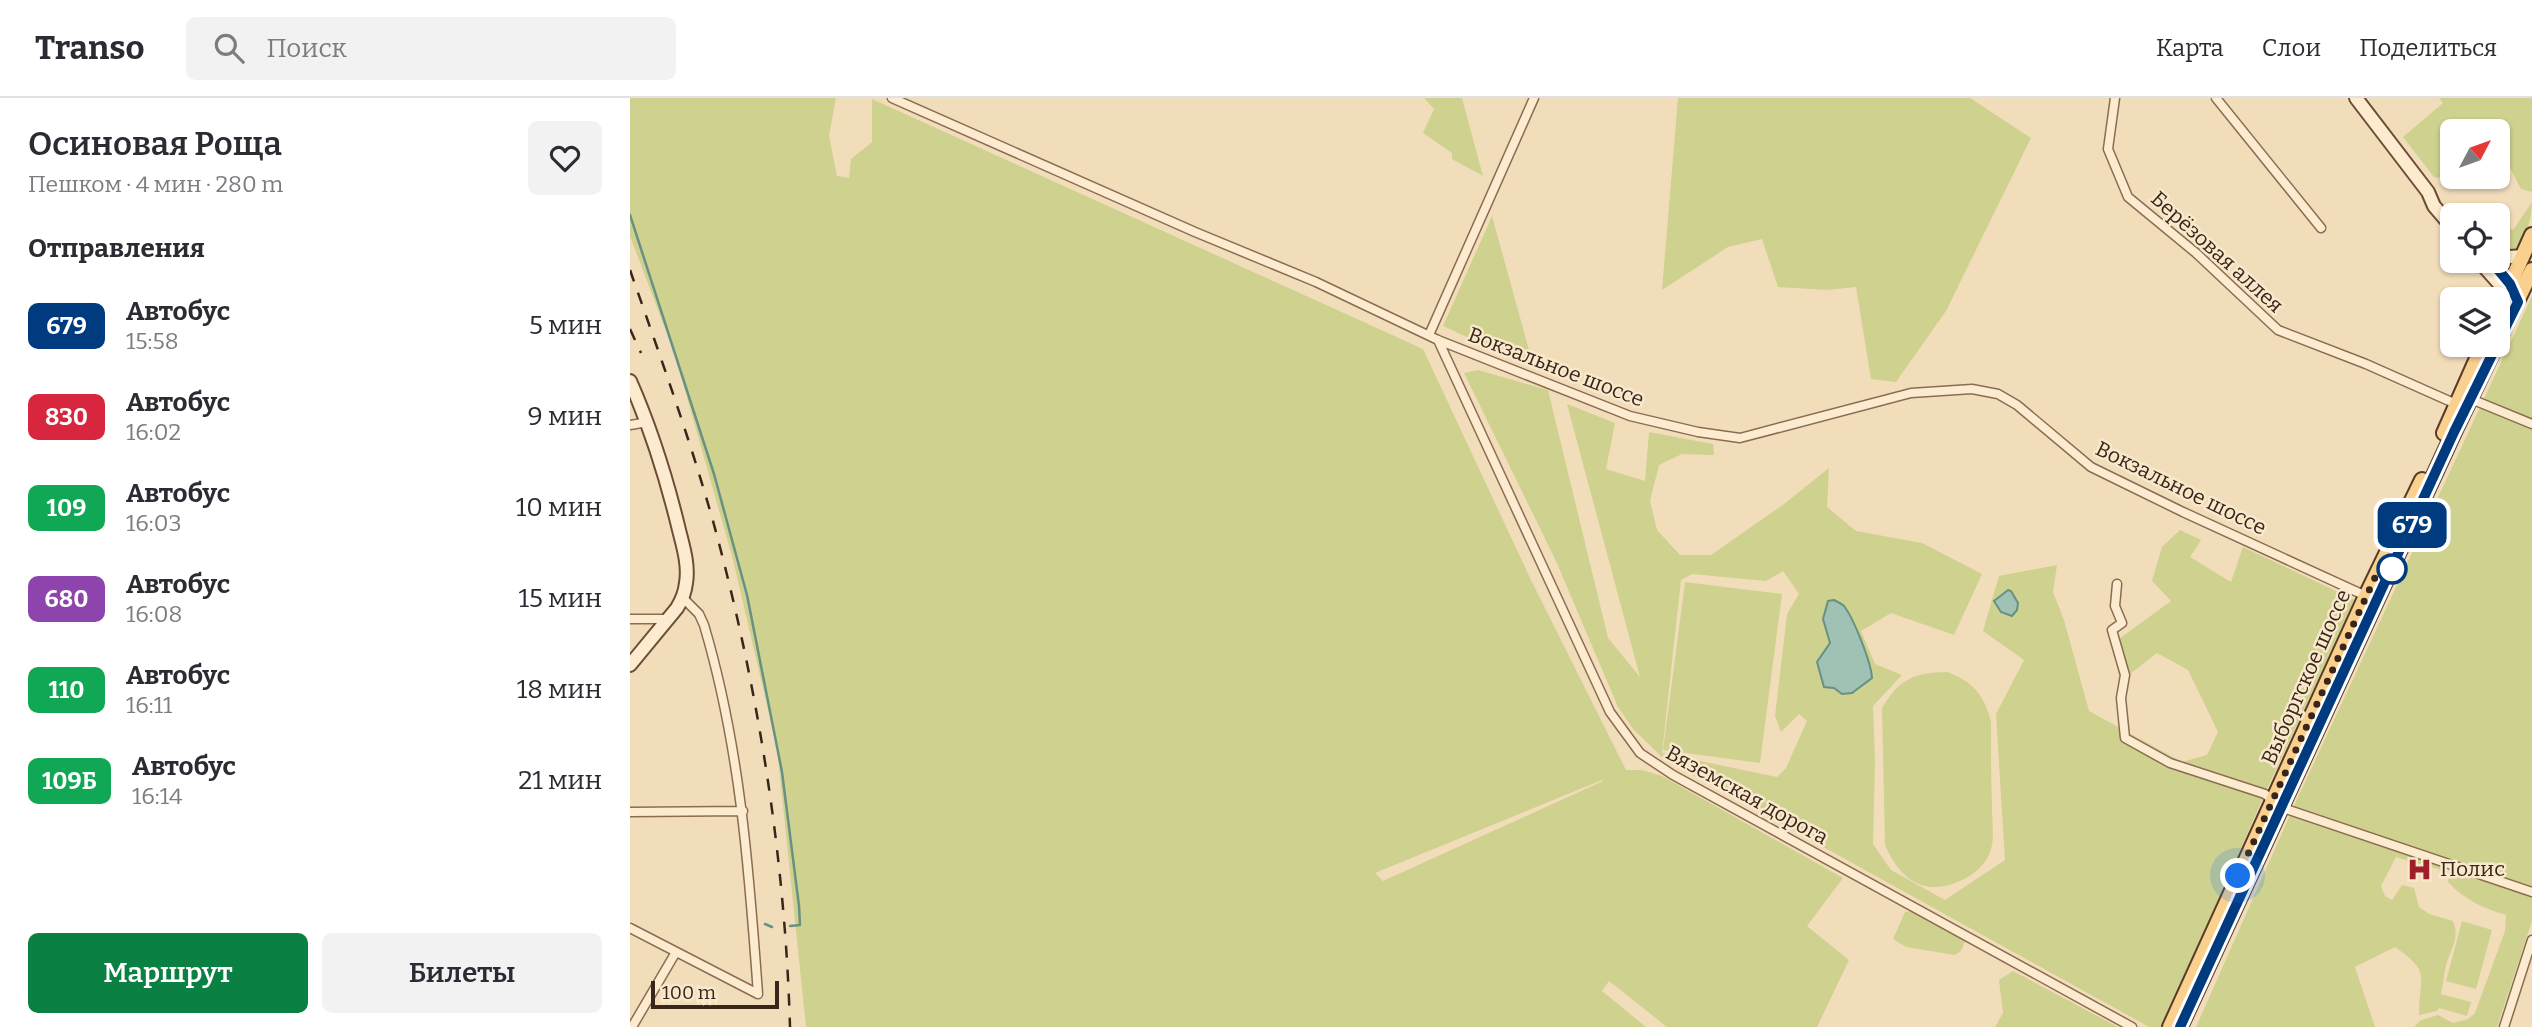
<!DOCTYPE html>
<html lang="ru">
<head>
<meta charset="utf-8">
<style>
  body { margin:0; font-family:Bitter,serif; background:#f2f2f3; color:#2b2b33; height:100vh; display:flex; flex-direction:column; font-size:26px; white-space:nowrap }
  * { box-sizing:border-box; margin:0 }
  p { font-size:23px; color:#7c7c81 }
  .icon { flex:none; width:38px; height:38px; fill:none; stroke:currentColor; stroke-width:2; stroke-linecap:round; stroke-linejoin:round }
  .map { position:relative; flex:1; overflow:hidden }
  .side { display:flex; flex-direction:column; background:#fff; width:630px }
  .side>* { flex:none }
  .badge { padding:0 14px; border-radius:10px; font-size:24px; line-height:46px }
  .needle { width:46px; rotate:49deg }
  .tools { position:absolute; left:1810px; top:21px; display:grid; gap:14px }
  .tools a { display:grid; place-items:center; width:70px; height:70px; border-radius:10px; background:#fff; box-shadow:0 2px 5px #0004; font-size:35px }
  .scale { position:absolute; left:21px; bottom:18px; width:128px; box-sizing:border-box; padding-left:7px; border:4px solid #38261a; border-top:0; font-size:19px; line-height:24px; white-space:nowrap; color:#38261a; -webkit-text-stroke:5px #f9e8cc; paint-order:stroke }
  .you { position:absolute; width:35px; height:35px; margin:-18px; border:5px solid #fff; border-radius:50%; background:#1a73e8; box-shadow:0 0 0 10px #1a73e833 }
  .map>.badge { position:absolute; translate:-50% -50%; box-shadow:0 0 0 4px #fff }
  h2 { padding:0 28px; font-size:26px; line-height:63px }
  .round { display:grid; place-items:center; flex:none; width:74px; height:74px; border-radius:10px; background:#f2f2f3 }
  .headline { display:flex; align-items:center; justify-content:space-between; height:119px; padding:0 28px }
  h1 { font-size:33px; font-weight:600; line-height:52px }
  .button { display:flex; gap:14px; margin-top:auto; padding:14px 28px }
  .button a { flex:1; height:80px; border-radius:10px; background:#0b8043; color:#fff; font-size:28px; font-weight:600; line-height:80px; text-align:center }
  .button a+a { background:#f2f2f3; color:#2b2b33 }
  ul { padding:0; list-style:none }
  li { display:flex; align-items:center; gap:21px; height:91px; padding:0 28px }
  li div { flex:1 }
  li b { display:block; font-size:26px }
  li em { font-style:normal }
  li .badge { min-width:77px; font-weight:700; text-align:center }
  header { display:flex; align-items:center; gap:42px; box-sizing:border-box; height:98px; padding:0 35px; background:#fff; border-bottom:2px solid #e1e1e2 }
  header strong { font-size:33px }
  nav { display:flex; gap:38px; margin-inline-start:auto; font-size:24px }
  .search { width:490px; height:63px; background:#f2f2f3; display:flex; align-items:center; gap:18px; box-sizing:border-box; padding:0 24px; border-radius:10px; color:#7c7c81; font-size:26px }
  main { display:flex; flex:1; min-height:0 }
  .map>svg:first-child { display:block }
  .green { fill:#cfd18f; fill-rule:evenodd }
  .water { fill:#a0c2b5; stroke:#679183; stroke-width:2 }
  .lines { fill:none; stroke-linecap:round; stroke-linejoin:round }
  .stream { stroke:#679183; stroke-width:2.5 }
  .street-casing { stroke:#8b6c53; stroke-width:11 }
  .secondary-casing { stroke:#6c4d37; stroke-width:16 }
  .primary-casing { stroke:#583b29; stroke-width:18 }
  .street { stroke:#fcebcf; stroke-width:8 }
  .secondary { stroke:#fcebcf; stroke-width:12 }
  .primary { stroke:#fad08e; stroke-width:14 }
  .rail { stroke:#38261a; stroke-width:2.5; stroke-dasharray:12 12; stroke-linecap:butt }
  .line-casing { stroke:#fff; stroke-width:16 }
  .line { stroke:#003b80; stroke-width:10 }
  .walk { stroke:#38261a; stroke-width:7; stroke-dasharray:0 12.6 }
  .stop-dot { fill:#fff; stroke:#003b80; stroke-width:3.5 }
  .labels { text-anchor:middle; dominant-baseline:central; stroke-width:5; stroke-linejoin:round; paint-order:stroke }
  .street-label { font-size:21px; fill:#38261a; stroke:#f9e8cc }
  .poi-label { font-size:21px; fill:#38261a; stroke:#f9e8cc; text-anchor:start }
</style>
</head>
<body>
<header>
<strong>Transo</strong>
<div class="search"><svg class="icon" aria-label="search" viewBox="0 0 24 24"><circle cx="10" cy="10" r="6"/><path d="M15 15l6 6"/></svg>Поиск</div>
<nav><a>Карта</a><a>Слои</a><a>Поделиться</a></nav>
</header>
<main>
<section class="side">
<div class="headline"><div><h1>Осиновая Роща</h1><p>Пешком · 4 мин · 280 m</p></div><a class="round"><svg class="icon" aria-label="heart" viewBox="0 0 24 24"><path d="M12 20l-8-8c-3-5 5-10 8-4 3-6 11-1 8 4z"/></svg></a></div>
<h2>Отправления</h2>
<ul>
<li><span class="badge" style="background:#003b80;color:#fff">679</span><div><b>Автобус</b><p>15:58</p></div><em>5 мин</em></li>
<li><span class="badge" style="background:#d7263d;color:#fff">830</span><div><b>Автобус</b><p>16:02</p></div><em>9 мин</em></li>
<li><span class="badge" style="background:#10a855;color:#fff">109</span><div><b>Автобус</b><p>16:03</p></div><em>10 мин</em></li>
<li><span class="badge" style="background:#8e44ad;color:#fff">680</span><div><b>Автобус</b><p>16:08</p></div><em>15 мин</em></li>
<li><span class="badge" style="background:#10a855;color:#fff">110</span><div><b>Автобус</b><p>16:11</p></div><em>18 мин</em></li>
<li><span class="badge" style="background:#10a855;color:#fff">109Б</span><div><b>Автобус</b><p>16:14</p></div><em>21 мин</em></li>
</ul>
<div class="button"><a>Маршрут</a><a>Билеты</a></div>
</section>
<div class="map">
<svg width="1902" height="929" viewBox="0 0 1902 929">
  <rect width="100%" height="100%" fill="#f2ddbb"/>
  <path class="green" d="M0,0H206L199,38L207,78L219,80L221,61L242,44V1L793,251L901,482L996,672H1012L1032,678L1213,780L1177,828L1219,862L1187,929H1037L979,883L972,893L1016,929H176L147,650L103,462L45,257L0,138ZM973,683L753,783L745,775L972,682Z
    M794,0H832L853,78L822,61V55L793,35L804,11Z
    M1048,0H1340L1401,40L1316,213L1266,284L1241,281L1226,189L1197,192L1148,189L1132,141L1098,149L1032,192Z
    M1809,0H1902V94L1891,91L1873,56L1867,54V33H1822V77L1816,81L1804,79L1773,39L1813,5Z
    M1902,104C1902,122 1895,144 1880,155L1879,151L1867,152V124L1883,132Z
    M862,118L904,270L813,228Z
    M1902,198V791L1819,769L1815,773L1766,759L1751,788L1755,798L1762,802L1772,787L1784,790L1789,809L1799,816L1823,823C1830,840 1821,851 1816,867C1814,877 1813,886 1811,896L1841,904L1837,918L1809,910L1807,913L1789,917C1789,876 1802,875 1765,849L1725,869L1745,929H1566L1668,699Z
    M848,272L918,292L978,540L1010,579L937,306L985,325L976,371L1015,383L1019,334L1083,346L1084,357L1052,356L1029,367L1020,403L1027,432L1050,457H1081L1154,406L1199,370L1197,409L1226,433L1292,445L1352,476L1324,537L1261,515L1231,533L1245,566L1272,577L1243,608L1245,664L1243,746L1261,772L1315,802L1375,762L1366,616L1394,562L1353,533L1369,478L1427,467L1423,494L1434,522L1459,613L1552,664L1577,657L1588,634L1558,572L1527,555L1500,576L1489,541L1541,503L1522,483L1532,449L1550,432L1571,442L1560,459L1601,484L1613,449L1725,502L1637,691L1532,929H1519L1034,661L1003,631L988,609L926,463L834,275ZM1153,473L1169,496L1157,516L1145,618L1151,634L1169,616L1177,623L1156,670L1147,679L1032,655L1051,482L1062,476L1136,483Z
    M1055,484L1152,496L1130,665L1033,652Z
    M1317,574C1343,583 1355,598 1361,624C1361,652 1361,681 1362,710C1362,721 1364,736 1362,747C1358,772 1329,788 1306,789C1280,790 1264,768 1255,747L1252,610C1270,580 1284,575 1317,574Z
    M1820,770L1902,800V823L1867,929H1784L1791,922L1808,917L1823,925L1838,921L1845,915L1875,833L1876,817C1855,811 1833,801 1818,784Z
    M1283,813L1335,843L1331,853L1325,857L1276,849L1263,841L1275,814Z
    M1832,823L1862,832L1846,891L1816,883Z
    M1383,873L1488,929H1365L1373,915L1369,882Z"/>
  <path class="water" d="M1378,492L1381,493L1388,505L1387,512L1382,518L1371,514L1364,503Z
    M1204,502C1208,504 1212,506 1214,508C1224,521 1241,564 1242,580L1222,595L1212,596L1204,590L1194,589L1187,564L1200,545L1193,521L1198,503Z"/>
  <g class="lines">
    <path class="stream" d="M0,117L84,376L117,497L152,674L169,808L170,827L160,828
      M135,826L142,829"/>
    <defs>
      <path id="street" d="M262,0L565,134L686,184L808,242L1000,318L1068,334L1110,340L1281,295L1342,291L1368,296L1387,307L1461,369L1553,414L1736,498
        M1485,0L1478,51L1498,99L1566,155L1648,232L1736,266L1826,306
        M1586,0L1691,130
        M799,237L904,0
        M808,242L980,614L1010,655L1043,677L1502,929
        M1841,301L1902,326
        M0,327L18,324
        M1487,486L1485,508L1492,525L1482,532L1495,577L1491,600L1495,640L1540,665L1635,696L1643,703
        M53,500L69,516L74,527C110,648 119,771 128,896
        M0,521H39
        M1653,710L1902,794
        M0,714L113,713
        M0,830L128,896
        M2,929L46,854
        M1874,929L1902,842"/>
      <path id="secondary" d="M1726,0L1798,94L1804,108L1822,129
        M1867,160L1893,158
        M1849,163L1881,199
        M1861,163L1880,186L1884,194
        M0,283C22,333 36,378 49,432C53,448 59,467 56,485C55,494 52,502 47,510L0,567"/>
      <path id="primary" d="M1867,215L1902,137
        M1814,335L1853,247
        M1540,929L1736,498L1792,382
        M1550,929L1824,334L1902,172"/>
    </defs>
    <use href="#street" class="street-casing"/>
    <use href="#secondary" class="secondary-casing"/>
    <use href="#primary" class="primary-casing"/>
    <use href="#street" class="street"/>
    <use href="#secondary" class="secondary"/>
    <use href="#primary" class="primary"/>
    <path class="rail" d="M0,172C29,255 59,338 83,423C128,588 155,758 160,929
      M0,231L11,255"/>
  </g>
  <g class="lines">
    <defs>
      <path id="line" d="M1550,929L1824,334L1888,204L1880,186L1861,163"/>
    </defs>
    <use href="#line" class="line-casing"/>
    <use href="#line" class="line"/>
    <path class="walk" d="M1608,778L1748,473L1762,471"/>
  </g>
  <defs>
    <symbol id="hospital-bare" viewBox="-9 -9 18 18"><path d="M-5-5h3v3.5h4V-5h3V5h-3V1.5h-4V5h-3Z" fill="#a01e29" stroke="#f9e8cc" stroke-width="2.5" paint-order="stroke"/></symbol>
  </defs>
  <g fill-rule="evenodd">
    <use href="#hospital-bare" x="1772" y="754" width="35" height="35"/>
  </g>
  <circle class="stop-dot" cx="1762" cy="471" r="14"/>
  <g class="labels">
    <g class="street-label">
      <text transform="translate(1587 154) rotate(42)">Берёзовая аллея</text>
      <text transform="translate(926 269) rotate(21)">Вокзальное шоссе</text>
      <text transform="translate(1551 390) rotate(26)">Вокзальное шоссе</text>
      <text transform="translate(1676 579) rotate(-66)">Выборгское шоссе</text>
      <text transform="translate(1117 697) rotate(29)">Вяземская дорога</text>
    </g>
    <g class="poi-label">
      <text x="1810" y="771">Полис</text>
    </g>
  </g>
</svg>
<div class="tools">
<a><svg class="needle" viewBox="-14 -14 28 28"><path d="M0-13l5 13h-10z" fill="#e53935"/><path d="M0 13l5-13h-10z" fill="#7c7c81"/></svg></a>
<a><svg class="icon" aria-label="locate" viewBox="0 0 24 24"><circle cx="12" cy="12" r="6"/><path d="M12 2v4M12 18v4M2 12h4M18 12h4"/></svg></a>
<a><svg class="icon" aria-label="layers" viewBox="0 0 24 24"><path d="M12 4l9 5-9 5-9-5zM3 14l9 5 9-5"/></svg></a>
</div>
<div class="scale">100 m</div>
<div class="you" style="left:1608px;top:778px"></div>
<b class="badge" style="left:1782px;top:427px;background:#003b80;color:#fff">679</b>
</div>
</main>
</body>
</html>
